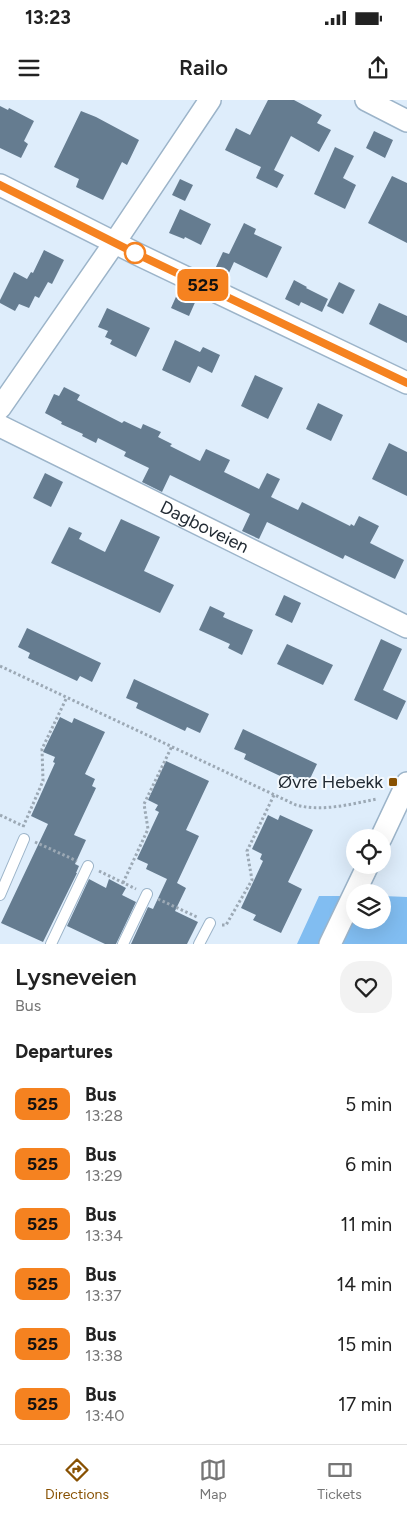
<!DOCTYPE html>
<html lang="en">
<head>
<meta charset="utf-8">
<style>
  body { margin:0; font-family:Figtree,sans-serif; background:#f2f2f2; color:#222; height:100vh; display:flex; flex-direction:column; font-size:19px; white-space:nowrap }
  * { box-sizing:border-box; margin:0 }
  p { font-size:16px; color:#767676 }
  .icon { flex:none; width:28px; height:28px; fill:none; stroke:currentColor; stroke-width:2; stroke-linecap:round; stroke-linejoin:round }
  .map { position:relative; height:844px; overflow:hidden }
  .panel { display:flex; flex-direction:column; background:#fff; flex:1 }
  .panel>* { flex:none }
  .badge { padding:0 10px; border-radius:8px; font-size:18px; line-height:32px }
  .controls { position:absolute; left:346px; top:729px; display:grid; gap:10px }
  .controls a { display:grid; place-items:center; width:45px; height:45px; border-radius:50%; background:#fff; box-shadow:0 5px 20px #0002; font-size:25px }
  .map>.badge { position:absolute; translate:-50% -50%; box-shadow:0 0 0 2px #fff }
  h2 { padding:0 15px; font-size:19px; line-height:45px }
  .round { display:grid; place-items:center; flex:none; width:52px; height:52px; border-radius:20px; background:#f2f2f2 }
  .overview { display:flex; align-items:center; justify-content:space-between; height:85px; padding:0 15px }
  h1 { font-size:24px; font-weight:600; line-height:38px }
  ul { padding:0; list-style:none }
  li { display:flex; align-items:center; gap:15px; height:60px; padding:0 15px }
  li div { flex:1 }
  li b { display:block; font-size:19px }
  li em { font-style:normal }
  li .badge { min-width:55px; font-weight:700; text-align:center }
  .status { display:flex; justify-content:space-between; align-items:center; height:35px; padding:0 25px; background:#fff; direction:ltr }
  .status svg { height:14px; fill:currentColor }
  header { display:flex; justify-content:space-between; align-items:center; height:65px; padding:0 15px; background:#fff; font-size:22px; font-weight:600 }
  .menu { display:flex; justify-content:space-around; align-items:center; height:70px; border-top:1px solid #e0e0e0; background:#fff; font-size:14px; color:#767676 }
  .menu a { display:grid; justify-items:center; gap:2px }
  .menu .active { color:#885102 }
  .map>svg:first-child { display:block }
  .forest { fill:#81bdf1 }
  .building { fill:#657c90 }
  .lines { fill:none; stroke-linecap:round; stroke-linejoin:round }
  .service-casing { stroke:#9cb4c9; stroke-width:12 }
  .minor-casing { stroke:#9cb4c9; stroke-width:24 }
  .path { stroke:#9ca9b5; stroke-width:3; stroke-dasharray:2.5 2.5; stroke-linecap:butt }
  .service { stroke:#fff; stroke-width:10 }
  .minor { stroke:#fff; stroke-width:21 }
  .line-casing { stroke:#fff; stroke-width:11 }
  .line { stroke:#f58220; stroke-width:8 }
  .stop-dot { fill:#fff; stroke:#f58220; stroke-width:2.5 }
  .poi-dot { fill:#885102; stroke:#f4f9fd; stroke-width:2 }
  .labels { text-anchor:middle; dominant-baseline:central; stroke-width:4; stroke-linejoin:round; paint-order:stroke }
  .street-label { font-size:18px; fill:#222b34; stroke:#f4f9fd }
  .poi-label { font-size:18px; fill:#222b34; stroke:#f4f9fd; text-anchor:end }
</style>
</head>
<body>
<div class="status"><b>13:23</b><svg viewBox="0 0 49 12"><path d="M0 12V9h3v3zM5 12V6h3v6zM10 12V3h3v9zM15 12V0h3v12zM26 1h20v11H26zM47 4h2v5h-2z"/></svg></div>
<header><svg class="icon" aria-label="menu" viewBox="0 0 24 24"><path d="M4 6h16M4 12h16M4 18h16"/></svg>Railo<svg class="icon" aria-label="share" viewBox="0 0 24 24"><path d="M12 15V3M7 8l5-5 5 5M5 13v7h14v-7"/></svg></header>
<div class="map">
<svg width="407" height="844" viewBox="0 0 407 844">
  <rect width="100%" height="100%" fill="#deedfb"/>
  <path class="forest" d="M319,796H355V820H382L383,796L407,797V844H297Z"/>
  <path class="building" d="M268,0H294L322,15L317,23L331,30L319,52L291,36L274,70L284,75L277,88L256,78L261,67L225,50L236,28L250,35Z
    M0,6L8,10L9,8L34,21L24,41L28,44L21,58L0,48Z
    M81,11L96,17L139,40L127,65L122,62L103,100L76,87L79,79L54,67Z
    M374,31L393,40L385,58L366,48Z
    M335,47L354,56L343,78L356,85L345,109L314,94Z
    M392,76L407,83V143L368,123Z
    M180,79L193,85L185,101L172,95Z
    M180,109L211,124L201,145L185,137L184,139L169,133Z
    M244,123L256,129L254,134L282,147L267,178L234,162L228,175L215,169L223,152L229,154Z
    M44,150L64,160L52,184L48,182L39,198L35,196L29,208L19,204L15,211L0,203V200L14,172L27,179L31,172L33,173Z
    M294,180L307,187L306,188L328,199L322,212L301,202L299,206L285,199Z
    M339,182L355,190L343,214L327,206Z
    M179,190L197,198L189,216L171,208Z
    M379,203L407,216V243L369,224Z
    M107,208L150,228L136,257L110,244L112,240L105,237L108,231L98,227Z
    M175,240L200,252L203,247L220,255L212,273L198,266L190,283L162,270Z
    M255,275L283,288L268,319L241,306Z
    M64,287L80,295L77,300L122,323L124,321L141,329L143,324L161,332L158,337L172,344L170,346L200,361L206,349L230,360L224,372L259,389L267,373L280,379L271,397L298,410L302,402L350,426L351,424L354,426L359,416L379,426L370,443L404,460L395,479L345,455L343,459L267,422L259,439L242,431L250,414L170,375L162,392L142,382L149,368L124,356L126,352L98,338L96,343L82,336L83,334L61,324L62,322L45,313L54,294L59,296Z
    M318,303L343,315L331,341L306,329Z
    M389,343L407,352V396L372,379Z
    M45,373L63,382L51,407L33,398Z
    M121,419L160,437L144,471L174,485L160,513L51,463L69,427L82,433L79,439L105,452Z
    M284,495L301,503L292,523L275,515Z
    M210,506L225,513L223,517L253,530L242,555L228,548L230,544L199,530Z
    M27,528L101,563L92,582L80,576L77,581L28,558L30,553L18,547Z
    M381,539L402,549L383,590L406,601L397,620L354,600Z
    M287,544L333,565L323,585L277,564Z
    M134,579L209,614L200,633L187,627L185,631L136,608L138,603L126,598Z
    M60,617L72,623L74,618L105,632L85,674L95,679L92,686L96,688L74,735L86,740L75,764L79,766L76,773H77L43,842L1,823L48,724L31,716L55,663L53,662L55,657L43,652Z
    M243,629L317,664L308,683L295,677L293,682L244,659L246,654L234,649Z
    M166,661L209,681L186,730L199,736L177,783L186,788L175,811L198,822L187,844H131L148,807L153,809L167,779L146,769L148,764L137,759L159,712L155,710L158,705L148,700Z
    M268,715L278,720L280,715L313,730L288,782L302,789L281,833L253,820L256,815L241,808L263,761L260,759L262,754L252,749Z
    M89,779L106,788L109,779L126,788L122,795L136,802L116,844H105L67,826Z"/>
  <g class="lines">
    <defs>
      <path id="service" d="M0,795L24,739
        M51,844L88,766
        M123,844L147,794
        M199,844L210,823"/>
      <g id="minor">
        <path d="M366,0L407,21"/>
        <path d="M0,85L137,154L407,283"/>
        <path d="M0,308L115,142L210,0"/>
        <path id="s1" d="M0,326L407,527"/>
        <path d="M381,738L407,683"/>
        <path d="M330,844L368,765"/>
      </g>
    </defs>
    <use href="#service" class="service-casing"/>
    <use href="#minor" class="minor-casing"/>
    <path class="path" d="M0,566L296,705C323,712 351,704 377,699
      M0,715L23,726
      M23,727L43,681L42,649L67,597
      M35,742L77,761
      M99,771L136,789
      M123,783L148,729L144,704L172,646
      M158,799L197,817
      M222,825H226L252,780L247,751L274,695"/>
    <use href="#service" class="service"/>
    <use href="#minor" class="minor"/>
  </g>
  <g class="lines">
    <defs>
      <path id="line" d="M0,85L137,154L407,283"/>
    </defs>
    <use href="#line" class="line-casing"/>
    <use href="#line" class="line"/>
  </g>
  <circle class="stop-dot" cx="135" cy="153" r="10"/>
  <rect class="poi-dot" x="388" y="677" width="10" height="10" rx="2.5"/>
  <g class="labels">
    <g class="street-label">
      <text stroke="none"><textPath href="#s1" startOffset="228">Dagboveien</textPath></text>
    </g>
    <g class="poi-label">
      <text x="383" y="682">Øvre Hebekk</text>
    </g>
  </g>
</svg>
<div class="controls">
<a><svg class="icon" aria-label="locate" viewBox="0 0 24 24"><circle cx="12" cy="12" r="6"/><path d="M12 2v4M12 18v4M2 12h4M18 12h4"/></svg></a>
<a><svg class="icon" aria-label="layers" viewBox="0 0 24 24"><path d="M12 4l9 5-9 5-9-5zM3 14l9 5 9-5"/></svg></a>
</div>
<b class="badge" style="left:203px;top:185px;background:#f58220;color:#111">525</b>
</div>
<section class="panel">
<div class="overview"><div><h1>Lysneveien</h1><p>Bus</p></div><a class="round"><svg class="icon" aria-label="heart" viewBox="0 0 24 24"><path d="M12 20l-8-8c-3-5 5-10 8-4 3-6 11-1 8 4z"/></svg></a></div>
<h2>Departures</h2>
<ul>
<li><span class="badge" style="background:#f58220;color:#111">525</span><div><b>Bus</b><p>13:28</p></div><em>5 min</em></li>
<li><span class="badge" style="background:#f58220;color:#111">525</span><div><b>Bus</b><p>13:29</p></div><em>6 min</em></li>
<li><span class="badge" style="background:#f58220;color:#111">525</span><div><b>Bus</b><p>13:34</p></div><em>11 min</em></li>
<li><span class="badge" style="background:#f58220;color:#111">525</span><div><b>Bus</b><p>13:37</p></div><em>14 min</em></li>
<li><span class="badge" style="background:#f58220;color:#111">525</span><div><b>Bus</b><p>13:38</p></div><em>15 min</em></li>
<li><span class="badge" style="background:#f58220;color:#111">525</span><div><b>Bus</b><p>13:40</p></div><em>17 min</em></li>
</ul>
</section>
<nav class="menu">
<a class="active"><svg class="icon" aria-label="directions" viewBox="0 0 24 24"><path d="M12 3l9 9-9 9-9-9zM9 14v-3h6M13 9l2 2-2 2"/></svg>Directions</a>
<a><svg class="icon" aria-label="map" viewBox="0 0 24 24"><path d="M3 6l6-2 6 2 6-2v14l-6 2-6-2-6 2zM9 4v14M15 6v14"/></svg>Map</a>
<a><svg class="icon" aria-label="tickets" viewBox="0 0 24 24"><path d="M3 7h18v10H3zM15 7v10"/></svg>Tickets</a>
</nav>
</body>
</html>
